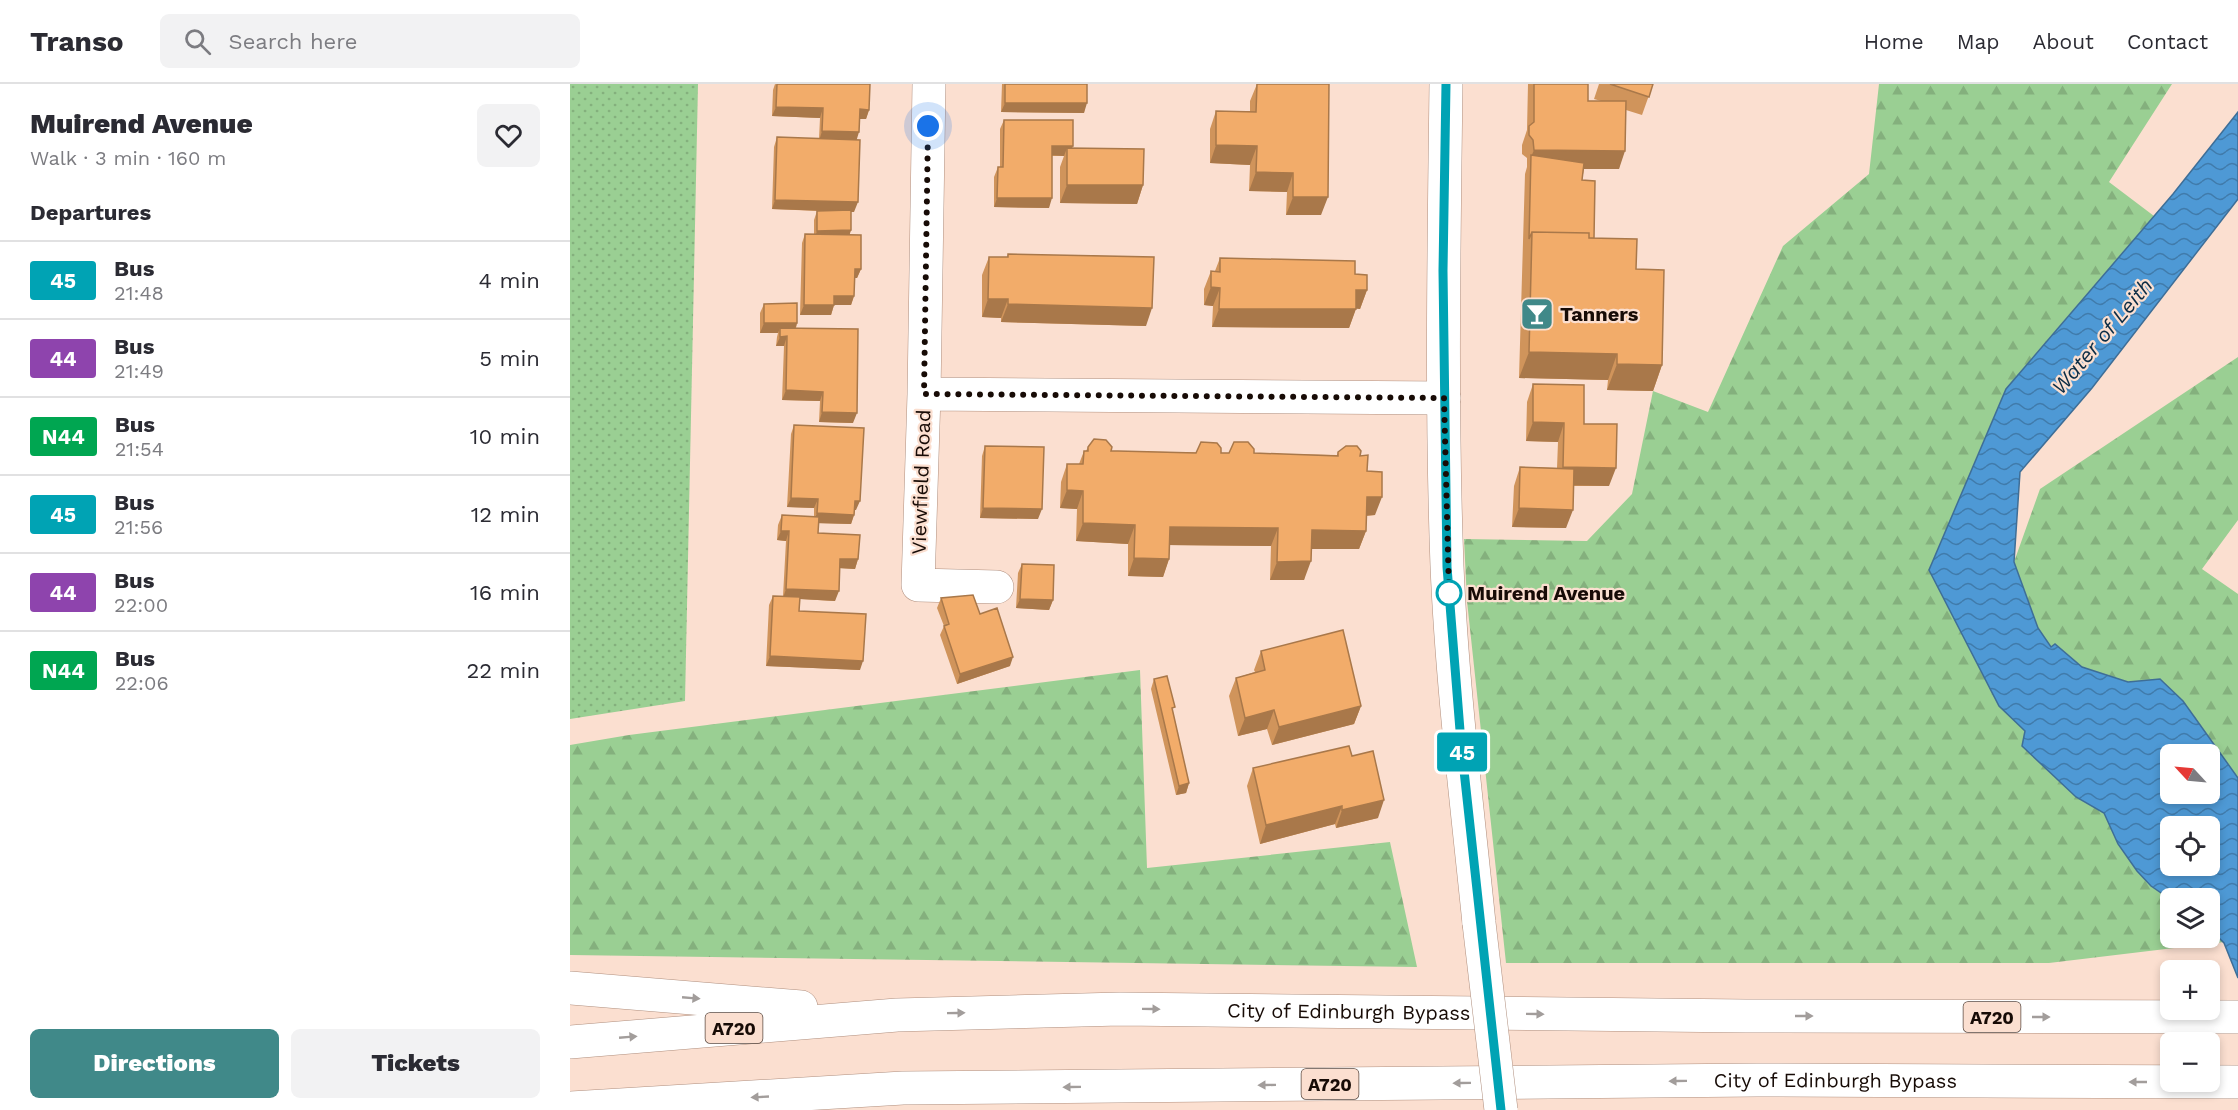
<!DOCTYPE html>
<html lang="en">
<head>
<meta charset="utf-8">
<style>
  body { margin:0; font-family:"Work Sans",sans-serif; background:#f2f2f3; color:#2b2b33; height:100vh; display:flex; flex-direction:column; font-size:22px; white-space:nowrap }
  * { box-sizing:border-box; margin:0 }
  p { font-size:20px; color:#7c7c81 }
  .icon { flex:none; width:33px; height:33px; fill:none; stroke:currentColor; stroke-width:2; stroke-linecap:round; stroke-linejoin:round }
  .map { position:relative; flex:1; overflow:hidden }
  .panel { display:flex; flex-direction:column; background:#fff; width:570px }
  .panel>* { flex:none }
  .badge { padding:0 12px; border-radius:4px; font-size:21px; line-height:39px }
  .needle { width:39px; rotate:296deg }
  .tools { position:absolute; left:1590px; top:660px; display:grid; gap:12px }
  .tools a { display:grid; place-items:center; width:60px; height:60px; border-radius:9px; background:#fff; box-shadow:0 3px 9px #0003; font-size:30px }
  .you { position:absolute; width:30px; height:30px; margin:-15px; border:4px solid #fff; border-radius:50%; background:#1a73e8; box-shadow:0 0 0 9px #1a73e833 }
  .map>.badge { position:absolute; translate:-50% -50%; box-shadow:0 0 0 3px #fff }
  h2 { padding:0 30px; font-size:22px; line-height:54px }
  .round { display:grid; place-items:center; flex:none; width:63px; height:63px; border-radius:9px; background:#f2f2f3 }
  .headline { display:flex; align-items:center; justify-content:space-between; height:102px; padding:0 30px }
  h1 { font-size:28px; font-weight:800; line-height:45px }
  .cta { display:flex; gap:12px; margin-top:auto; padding:12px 30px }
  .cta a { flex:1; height:69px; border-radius:9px; background:#408989; color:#fff; font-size:24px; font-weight:800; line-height:69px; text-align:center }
  .cta a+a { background:#f2f2f3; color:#2b2b33 }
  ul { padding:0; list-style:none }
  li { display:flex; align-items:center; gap:18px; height:78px; padding:0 30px; border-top:2px solid #e1e1e2 }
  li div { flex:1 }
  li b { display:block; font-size:22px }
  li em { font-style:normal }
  li .badge { min-width:66px; font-weight:700; text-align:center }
  header { display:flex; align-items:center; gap:36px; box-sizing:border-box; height:84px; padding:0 30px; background:#fff; border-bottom:2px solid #e1e1e2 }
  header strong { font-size:28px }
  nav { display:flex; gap:33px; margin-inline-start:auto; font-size:21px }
  .search { width:420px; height:54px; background:#f2f2f3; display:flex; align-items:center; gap:15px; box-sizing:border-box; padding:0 21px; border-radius:9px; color:#7c7c81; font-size:22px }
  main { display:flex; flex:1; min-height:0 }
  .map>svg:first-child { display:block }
  .forest { fill:url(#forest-firs) }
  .park { fill:url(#park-dots) }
  .water { fill:url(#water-waves); stroke:#3e6e97; stroke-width:1.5; fill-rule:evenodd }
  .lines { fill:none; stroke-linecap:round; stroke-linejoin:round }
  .minor-casing { stroke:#b08f7e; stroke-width:34 }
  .major-casing { stroke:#b08f7e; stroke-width:34 }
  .highway-casing { stroke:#b08f7e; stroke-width:34 }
  .minor { stroke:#fff; stroke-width:33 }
  .major { stroke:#fff; stroke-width:33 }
  .highway { stroke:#fff; stroke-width:33 }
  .major-bridge-casing { stroke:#b08f7e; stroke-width:34; stroke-linecap:butt }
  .major-bridge { stroke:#fff; stroke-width:33 }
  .wall { fill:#d0945b }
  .shaded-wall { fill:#a9784a }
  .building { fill:#f2ac6a; stroke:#a9784a; stroke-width:1.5 }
  .oneway { fill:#a29d9b }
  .line-casing { stroke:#fff; stroke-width:14 }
  .line { stroke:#00a3b4; stroke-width:9 }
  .walk { stroke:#170b06; stroke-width:6; stroke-dasharray:0 10.8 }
  .stop-dot { fill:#fff; stroke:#00a3b4; stroke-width:3 }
  .labels { text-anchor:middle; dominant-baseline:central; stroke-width:4.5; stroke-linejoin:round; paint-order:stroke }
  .shield { fill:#fbdfd0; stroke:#5b4b43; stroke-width:1.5 }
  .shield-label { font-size:18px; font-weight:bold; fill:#170b06 }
  .poi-label { font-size:20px; font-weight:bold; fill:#170b06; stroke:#fbdfd0; text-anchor:start }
  .street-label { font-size:20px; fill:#170b06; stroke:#fbdfd0 }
  .stop-label { font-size:20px; font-weight:bold; fill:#170b06; stroke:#fbdfd0; text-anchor:start }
  .water-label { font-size:21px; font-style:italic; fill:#0b2c45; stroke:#fbdfd0 }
</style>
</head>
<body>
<header>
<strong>Transo</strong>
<div class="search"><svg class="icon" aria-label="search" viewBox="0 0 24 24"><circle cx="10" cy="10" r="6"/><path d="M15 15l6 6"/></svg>Search here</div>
<nav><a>Home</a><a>Map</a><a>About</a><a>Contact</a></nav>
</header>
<main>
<section class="panel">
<div class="headline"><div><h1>Muirend Avenue</h1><p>Walk · 3 min · 160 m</p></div><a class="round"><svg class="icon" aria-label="heart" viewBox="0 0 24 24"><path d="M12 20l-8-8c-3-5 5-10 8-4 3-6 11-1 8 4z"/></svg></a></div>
<h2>Departures</h2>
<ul>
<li><span class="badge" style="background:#00a3b4;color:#fff">45</span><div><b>Bus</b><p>21:48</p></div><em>4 min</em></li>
<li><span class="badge" style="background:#8e44ad;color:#fff">44</span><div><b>Bus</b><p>21:49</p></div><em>5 min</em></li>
<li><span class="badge" style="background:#00a651;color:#fff">N44</span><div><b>Bus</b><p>21:54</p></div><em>10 min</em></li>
<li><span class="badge" style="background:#00a3b4;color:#fff">45</span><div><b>Bus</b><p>21:56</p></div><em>12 min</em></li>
<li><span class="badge" style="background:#8e44ad;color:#fff">44</span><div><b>Bus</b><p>22:00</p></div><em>16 min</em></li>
<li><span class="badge" style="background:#00a651;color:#fff">N44</span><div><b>Bus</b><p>22:06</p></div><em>22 min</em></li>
</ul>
<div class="cta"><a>Directions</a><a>Tickets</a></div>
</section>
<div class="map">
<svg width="1668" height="1026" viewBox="0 0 1668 1026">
  <defs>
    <pattern id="forest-firs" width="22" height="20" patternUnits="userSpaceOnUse" patternTransform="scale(1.5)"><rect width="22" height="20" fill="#9acf93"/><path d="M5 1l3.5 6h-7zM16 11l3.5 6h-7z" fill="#84b07d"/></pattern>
    <pattern id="park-dots" width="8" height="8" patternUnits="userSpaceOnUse" patternTransform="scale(1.5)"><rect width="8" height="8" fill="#9acf93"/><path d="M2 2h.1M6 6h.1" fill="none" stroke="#84b07d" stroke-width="1.8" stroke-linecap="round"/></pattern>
    <pattern id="water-waves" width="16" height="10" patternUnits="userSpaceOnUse" patternTransform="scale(1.5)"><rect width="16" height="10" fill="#4e99d5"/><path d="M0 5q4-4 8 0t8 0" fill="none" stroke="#407bab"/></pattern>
  </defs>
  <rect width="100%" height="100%" fill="#fbdfd0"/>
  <path class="forest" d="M1309,0H1602L1539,98L1584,132L1436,305L1359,486L1506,713L1534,729L1548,760L1567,787L1581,802L1600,815V854H1640V845L1654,858L1479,879H936L897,517L894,455L1017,457L1062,410L1083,307L1138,328L1213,162L1299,90Z
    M1668,273V436L1632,485L1668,510V694L1613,617L1590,595L1558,598L1512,583L1485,560L1481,564L1468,544L1444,478L1470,405Z
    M570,586L577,784L820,758L847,883L0,871V661L59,651Z"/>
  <path class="park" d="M0,0H128L115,617L0,635Z"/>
  <path class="water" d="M1668,28V115L1522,304L1450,388L1444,478L1468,544L1481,563L1485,560L1512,583L1558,598L1590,595L1613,617L1668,694V894L1654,859L1640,845V814L1600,815L1581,802L1567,787L1548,760L1534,729L1506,713L1452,662L1455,647L1429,622L1359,486L1436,305L1603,110ZM1600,670H1640V710H1600ZM1600,742H1640V782H1600Z"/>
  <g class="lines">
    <defs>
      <path id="minor" d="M359,0L354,310L348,501L427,503
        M354,310L874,314"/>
      <path id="major" d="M876,0C874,160 871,321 877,482C882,600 897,721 909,839"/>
      <g id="highway">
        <path d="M0,904L231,923"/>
        <path id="s1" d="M0,958L327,931L550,925L1176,932L1668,933"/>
        <path id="s2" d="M0,1024L333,1004L1187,996L1668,998"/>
      </g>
    </defs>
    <use href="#minor" class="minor-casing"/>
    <use href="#major" class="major-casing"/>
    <use href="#highway" class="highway-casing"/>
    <use href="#minor" class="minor"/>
    <use href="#major" class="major"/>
    <use href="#highway" class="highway"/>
    <defs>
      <path id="major-bridge" d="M909,839L931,1026"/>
    </defs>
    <use href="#major-bridge" class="major-bridge-casing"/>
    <use href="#major-bridge" class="major-bridge"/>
  </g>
  <path class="wall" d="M205,0L299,26L296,35H289L286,56L284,128H281V146L279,151L291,185L287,194H284V212L281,221H264L261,231H230L232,159L235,150H244V136L247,127H249L202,125L204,63L207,53L249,55L250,34L202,32L203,6Z
    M432,0H517L514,29L431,28Z
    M687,0H759L751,131H716L717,108L679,107L680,81L640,79V45L646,27H680V17Z
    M958,0H1018V17H1031L1024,15L1029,0H1083L1072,31L1056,26L1049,85H1014L1012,96L1024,154L1066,185L1092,281L1083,307L1037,306L1038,296L949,294L955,90L957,83V74L952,70V61L957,46Z
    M434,36L502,64L573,101L567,120L490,119V83L494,72H482L479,124L424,123V93L428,83H430V45Z
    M438,170L576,242L431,238V234L412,233V191L419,173H437Z
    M650,174L785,190L797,206L790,225L786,224L779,244L642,243L643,222L634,221V205L641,187H645Z
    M194,220L227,239L226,244L283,339L249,338L250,317L212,316L214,262H206L207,253L208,249H190V229Z
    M963,300L1014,340L1039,402H1003L996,444L942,443L944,402L950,383L987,384L988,358L956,357L957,318Z
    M224,341L286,426H285L284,431L281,440L248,439V449L288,475L285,485L270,484L265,517L230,515L229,527L290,586L196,582L199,521L203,512H213L216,457L207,456L208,441L212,431L244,433V424L217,423L221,350Z
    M415,362L468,435L410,434L412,372Z
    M518,363L541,367L767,371L768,368L790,372L797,387L805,431L796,432V447L789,465H741L734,496H700L701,462L599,461V475L593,493L558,492V460L506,457L507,425L490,424L491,398L497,380H509L514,367H516Z
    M452,480L483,516L479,526L446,524L448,489Z
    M371,514L410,530L440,582L387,600L370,551L374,542L367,524Z
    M691,567L791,622L784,640L702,661L697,645L668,652L659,612L666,594L685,588L684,586Z
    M584,595L603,628L619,699L616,709L606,711L581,605Z
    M782,672L808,734L766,744L765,740L690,760L677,702L683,684Z"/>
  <path class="shaded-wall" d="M435,19H517L514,29L431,28Z
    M206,23L253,24L250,34L202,32Z
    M290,25L299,26L296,35H286Z
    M252,47L289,48L286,58L249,57Z
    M646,61L687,62L680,81L640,79Z
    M482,62H503L499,72L497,64L494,72L479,71Z
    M964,66L1055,67L1049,85H961V73Z
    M686,88L723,89L717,108L679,107Z
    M497,101H573L567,120L490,119Z
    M723,113H758L751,131H716Z
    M427,114H482L479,124L424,123Z
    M205,116L288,118L284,128L202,125Z
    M281,146L278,156H244L247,147Z
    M285,185H291L287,194H281Z
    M641,203L650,204L643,222L634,221Z
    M786,206H797L790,225L779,224Z
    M264,212H284L281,221H261Z
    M418,215H438L431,234L412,233Z
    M438,220L582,224L576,242L431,238Z
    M234,221H264L261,231H230Z
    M649,225H786L779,244L642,243Z
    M194,239H227L224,249L210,244L208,249H190Z
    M217,252L214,262H206L210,253Z
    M959,268L1047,270L1038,296L949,294Z
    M1047,280L1092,281L1083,307L1037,306Z
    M216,306L253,308L250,317L212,316Z
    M252,328L287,329L283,339L249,338Z
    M963,338L994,339L988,358L956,357Z
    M993,383L1046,384L1039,402L986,401Z
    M497,406L513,407L507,425L490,424Z
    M797,413H812L805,431L790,432Z
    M221,414L248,415L244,424L217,423Z
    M285,417H290L286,426H282Z
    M413,424L472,425L468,435L410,434Z
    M949,424L1003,426L996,444L942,443Z
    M247,429L284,431L281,440L243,439Z
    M513,439L565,441L558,460L506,457Z
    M600,443L708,444L701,462L593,461Z
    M742,446L796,447L789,465H735Z
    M211,447H219L216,457L207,456Z
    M564,474L599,475L593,493L558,492Z
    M270,475H288L285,485L267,484Z
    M741,477L734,496H700L707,478Z
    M216,505L269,507L265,517L213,514Z
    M450,515L483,516L479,526L446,524Z
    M200,572L293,577L290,586L196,582Z
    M443,573L440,582L387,600L390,590Z
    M791,622L784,640L702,661L709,643Z
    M704,626L697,645L668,652L675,634Z
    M619,699L616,709L606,711L609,702Z
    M814,716L808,734L766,744L772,726Z
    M772,722L765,740L690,760L696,741Z"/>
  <path class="building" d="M207,0H300L299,26L290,25L289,48L252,47L253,24L206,23Z
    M435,0H517V19H435Z
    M687,0H759L758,113H723V89L686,88L687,62L646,61V27L686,28Z
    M964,0H1018V17H1056L1055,67L964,66L963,56L959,51V42L964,38Z
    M1040,0H1083L1079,13Z
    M434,36H503V62H482V114H427L428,83H433Z
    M207,53L290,56L288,118L205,116Z
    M497,64L574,65L573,101H497Z
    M961,71L1014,79L1012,96L1025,97L1024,154H1019V149L962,148L959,155Z
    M281,126V146L247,147V127Z
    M962,148L1019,149V154L1067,155L1066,185L1094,186L1092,281L1047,280V270L959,268Z
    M235,150L291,151V185H285L284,212H264V221H234Z
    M438,170L584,173L582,224L438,220V215H418L419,173H438Z
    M650,174L785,177V190L797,191V206H786V225H649L650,204L641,203V187L650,188Z
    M227,219V239H194V220Z
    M210,244L288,245L287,329L252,328L253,308L216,306L217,252L210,253Z
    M963,300L1014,301V340H1047L1046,384L993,383L994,339L963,338Z
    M224,341L294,344L290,417H285L284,431L247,429L248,415L221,414Z
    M524,355L536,356L542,363L541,367H548L626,369L631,358L647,359L651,364V369H659L664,358H678L684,365V369L768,372V368L776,362H787L791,367L790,372L798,371L797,387L812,388V413H797L796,447L742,446L741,477L707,478L708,444L600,443L599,475L564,474L565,441L513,439V407L497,406V380H513L514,367H518V363Z
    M415,362L474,363L472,425L413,424Z
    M950,383L1004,385L1003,426L949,424Z
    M212,431L249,433L248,449L290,451L288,475H270L269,507L216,505L219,447H211Z
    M452,480L484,481L483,516L450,515Z
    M403,511L410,530L427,524L443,573L390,590L374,542L379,540L371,514Z
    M203,512L230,513L229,527L296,530L293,577L200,572Z
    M773,546L791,622L709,643L704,626L675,634L666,594L695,586L691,567Z
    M597,592L605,623L602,624L619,699L609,702L584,595Z
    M779,662L782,672L803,667L814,716L772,726V722L696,741L683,684Z"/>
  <defs><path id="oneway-solid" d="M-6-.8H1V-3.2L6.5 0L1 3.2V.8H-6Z" transform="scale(1.5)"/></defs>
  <g class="oneway">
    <use href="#oneway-solid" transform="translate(121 914) rotate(5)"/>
    <use href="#oneway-solid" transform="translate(581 925) rotate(1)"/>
    <use href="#oneway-solid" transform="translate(386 929) rotate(-1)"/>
    <use href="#oneway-solid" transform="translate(965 930) rotate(1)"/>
    <use href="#oneway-solid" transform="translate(1234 932)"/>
    <use href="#oneway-solid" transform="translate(1471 933)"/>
    <use href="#oneway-solid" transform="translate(58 953) rotate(-5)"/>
    <use href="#oneway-solid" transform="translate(1108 997) rotate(179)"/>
    <use href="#oneway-solid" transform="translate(1568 998) rotate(-180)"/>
    <use href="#oneway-solid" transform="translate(892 999) rotate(179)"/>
    <use href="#oneway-solid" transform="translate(697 1001) rotate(179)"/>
    <use href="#oneway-solid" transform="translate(502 1003) rotate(179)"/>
    <use href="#oneway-solid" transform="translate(190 1013) rotate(177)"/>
  </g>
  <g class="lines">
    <defs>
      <path id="line" d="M876,0L873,187L877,483L891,659L931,1026"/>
    </defs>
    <use href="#line" class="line-casing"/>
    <use href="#line" class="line"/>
    <path class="walk" d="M358,42L354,310L874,314L879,509"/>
  </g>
  <defs>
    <symbol id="bar-square" viewBox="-11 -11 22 22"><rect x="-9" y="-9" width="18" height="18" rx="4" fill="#408989" stroke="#fbdfd0"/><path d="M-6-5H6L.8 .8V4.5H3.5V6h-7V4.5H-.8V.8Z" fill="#fff"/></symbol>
  </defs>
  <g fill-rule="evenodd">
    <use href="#bar-square" x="948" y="211" width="38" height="38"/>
  </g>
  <circle class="stop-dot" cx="879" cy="509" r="12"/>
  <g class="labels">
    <g class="shield">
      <rect x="1393.5" y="918" width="57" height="30" rx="4.5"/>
      <rect x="135.5" y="929" width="57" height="30" rx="4.5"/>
      <rect x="731.5" y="985" width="57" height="30" rx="4.5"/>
    </g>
    <g class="shield-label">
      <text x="1422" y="933">A720</text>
      <text x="164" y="944">A720</text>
      <text x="760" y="1000">A720</text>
    </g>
    <g class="poi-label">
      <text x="990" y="230">Tanners</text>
    </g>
    <g class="street-label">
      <text transform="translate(351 398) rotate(-88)">Viewfield Road</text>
      <text stroke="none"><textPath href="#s1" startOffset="780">City of Edinburgh Bypass</textPath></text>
      <text stroke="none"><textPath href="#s2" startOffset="1266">City of Edinburgh Bypass</textPath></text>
    </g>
    <g class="stop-label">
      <text x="897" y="509">Muirend Avenue</text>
    </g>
    <g class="water-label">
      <text transform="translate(1532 252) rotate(-50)">Water of Leith</text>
    </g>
  </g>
</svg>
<div class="tools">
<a><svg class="needle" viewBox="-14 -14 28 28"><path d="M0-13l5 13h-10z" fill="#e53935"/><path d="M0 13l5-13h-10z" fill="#7c7c81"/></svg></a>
<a><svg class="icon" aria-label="locate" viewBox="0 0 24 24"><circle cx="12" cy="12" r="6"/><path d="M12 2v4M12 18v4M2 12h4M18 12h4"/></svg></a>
<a><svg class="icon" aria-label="layers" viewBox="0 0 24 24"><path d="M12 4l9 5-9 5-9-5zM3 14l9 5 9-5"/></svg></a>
<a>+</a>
<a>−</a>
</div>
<div class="you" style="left:358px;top:42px"></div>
<b class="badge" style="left:892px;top:668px;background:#00a3b4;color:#fff">45</b>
</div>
</main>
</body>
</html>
